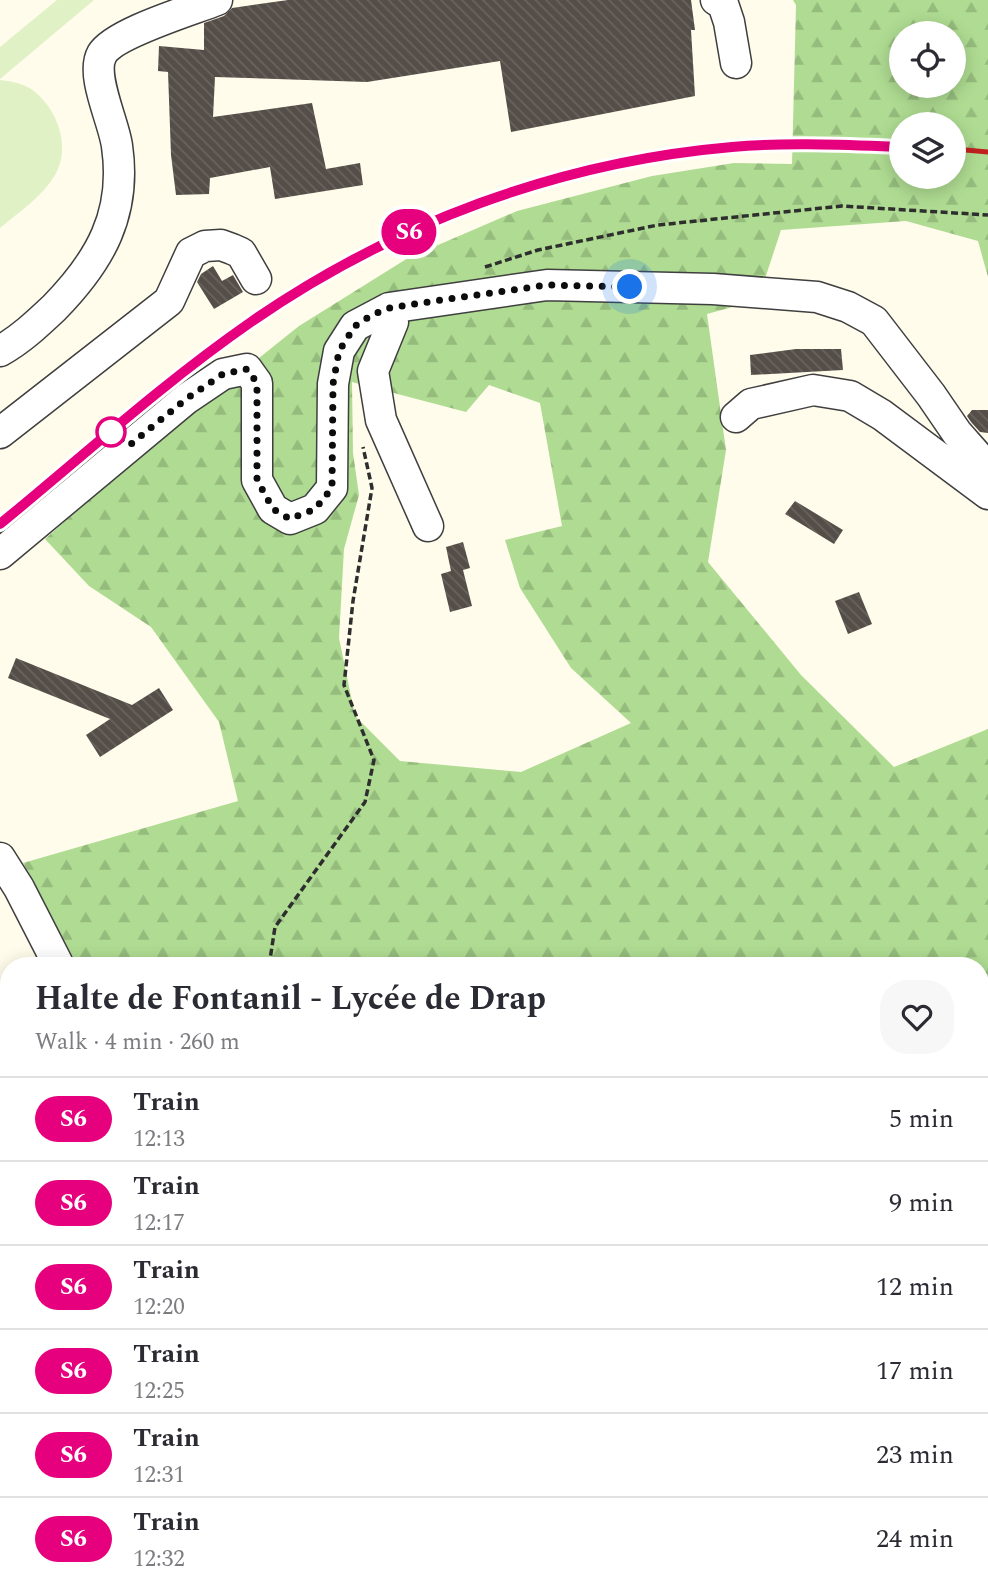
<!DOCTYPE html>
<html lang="en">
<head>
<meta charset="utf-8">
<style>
  body { margin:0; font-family:Spectral,serif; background:#f7f7f7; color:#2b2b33; height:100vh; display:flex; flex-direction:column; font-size:26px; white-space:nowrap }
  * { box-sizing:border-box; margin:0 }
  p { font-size:23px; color:#7c7c81 }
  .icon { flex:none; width:38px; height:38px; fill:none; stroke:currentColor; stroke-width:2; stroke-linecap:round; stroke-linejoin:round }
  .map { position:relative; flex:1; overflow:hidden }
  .panel { position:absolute; left:0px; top:957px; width:989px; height:639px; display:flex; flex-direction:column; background:#fff; border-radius:28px 28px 0 0; box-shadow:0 4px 18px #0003 }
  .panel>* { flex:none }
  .badge { padding:0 14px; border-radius:23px; font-size:24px; line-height:46px }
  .fabs { position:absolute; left:889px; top:21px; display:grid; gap:14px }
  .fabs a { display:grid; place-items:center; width:77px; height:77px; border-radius:50%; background:#fff; box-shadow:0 4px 18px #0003; font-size:35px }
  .you { position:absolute; width:35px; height:35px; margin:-18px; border:5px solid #fff; border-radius:50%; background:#1a73e8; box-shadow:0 0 0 10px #1a73e833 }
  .map>.badge { position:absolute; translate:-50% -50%; box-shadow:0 0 0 4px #fff }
  .round { display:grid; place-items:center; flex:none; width:74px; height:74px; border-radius:28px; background:#f7f7f7 }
  .head { display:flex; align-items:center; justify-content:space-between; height:119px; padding:0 35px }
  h1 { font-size:33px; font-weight:700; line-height:52px }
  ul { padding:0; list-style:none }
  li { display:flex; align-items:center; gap:21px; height:84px; padding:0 35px; border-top:2px solid #e1e1e2 }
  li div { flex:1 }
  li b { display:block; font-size:26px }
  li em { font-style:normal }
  li .badge { min-width:77px; font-weight:700; text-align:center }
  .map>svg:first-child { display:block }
  .forest { fill:url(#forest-firs); fill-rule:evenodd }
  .pitch { fill:#e0f1c6 }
  .building { fill:url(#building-back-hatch) }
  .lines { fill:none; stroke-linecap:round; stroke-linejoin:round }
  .minor-casing { stroke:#3f3f3f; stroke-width:33 }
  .path { stroke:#2e2e2e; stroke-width:3.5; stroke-dasharray:7 3.5; stroke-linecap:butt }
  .minor { stroke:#fff; stroke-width:30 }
  .rail { stroke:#c1211f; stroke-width:5 }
  .line-casing { stroke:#fff; stroke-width:16 }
  .line { stroke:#e6007e; stroke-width:10 }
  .walk { stroke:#0c0c0c; stroke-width:7; stroke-dasharray:0 12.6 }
  .stop-dot { fill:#fff; stroke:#e6007e; stroke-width:3.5 }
</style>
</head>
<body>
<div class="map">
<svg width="988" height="1595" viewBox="0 0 988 1595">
  <defs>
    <pattern id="forest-firs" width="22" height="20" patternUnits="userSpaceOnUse" patternTransform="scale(1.75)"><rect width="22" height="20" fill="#afdc92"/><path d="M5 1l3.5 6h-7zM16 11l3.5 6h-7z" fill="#95bc7d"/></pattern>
    <pattern id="building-back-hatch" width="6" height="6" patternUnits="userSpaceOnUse" patternTransform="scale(1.75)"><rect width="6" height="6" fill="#554e48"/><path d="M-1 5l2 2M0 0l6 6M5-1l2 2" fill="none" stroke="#68635e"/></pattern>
  </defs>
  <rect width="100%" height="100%" fill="#fffceb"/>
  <path class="forest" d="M793,0H988V277L978,241L906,221L781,230L758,300L707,314L726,450L708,562L801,675L894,767L988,729V1377L980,1382V966H78L23,863L238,801L219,722L151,627L89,586L45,539L154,442L299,326L408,258L517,211L652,176L734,163L792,164L796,5ZM901,33H954V86H901ZM901,124H954V177H901ZM352,382L466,412L489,385L540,403L562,526L505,540L520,588L571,668L631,723L521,772L400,761L355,716L339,638L344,549L359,495L353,453Z"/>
  <path class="pitch" d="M57,0H94L0,79V47Z
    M0,80C10,81 22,83 31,89C57,107 72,147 55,175C42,197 19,212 0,228Z"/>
  <path class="building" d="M288,0H691L695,30H691L695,96L511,132L500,61L367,82L215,77L213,117L312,103L326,169L360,163L363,185L275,199L270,167L210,178L209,194L176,195L171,155L168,72L158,71L159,46L204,50V23L224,16L232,8Z
    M213,266L222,281L233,275L243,292L214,309L197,282L201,274Z
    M796,349H841L843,370L751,375L750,355Z
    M972,410H988V433L980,432L971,422L967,416Z
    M795,501L843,530L834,544L785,514Z
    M463,542L470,568L463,570L472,606L450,612L441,574L451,571L446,547Z
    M859,592L872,624L848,634L835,601Z
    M16,658L132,705L159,688L173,710L100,757L86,735L110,719L8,678Z"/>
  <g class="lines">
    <defs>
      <path id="minor" d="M716,0L723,4L729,22L736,63
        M389,308L393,322L373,371L381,420L428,526
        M0,351C20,340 37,324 54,308C100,261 127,214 117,146C114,122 90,75 102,54C114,33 192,10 217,0
        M736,417L751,404L813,390L850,396L882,415L988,494
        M0,433L169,301L191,253L205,246L221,245L232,249L241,253L256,279
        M0,554L186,399L223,374L247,369L257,383V480L273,509L290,519L315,509L332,488L333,384L339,351L355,326L389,308L547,285L713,289L817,297L848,307L874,321L931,395L957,433L988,468
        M0,858L19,888L59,966
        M0,1336L9,1337
        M605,1587L607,1595
        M828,1587L832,1595"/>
    </defs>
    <use href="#minor" class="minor-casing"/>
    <path class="path" d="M485,267L538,250L658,225L842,206L988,215
      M269,966L275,927L365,802L374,760L344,685L353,601L372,488L363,447
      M0,1127L9,1125"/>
    <use href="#minor" class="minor"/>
    <path class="rail" d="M954,149L988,152
      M0,524C83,456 163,383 251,322C394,224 559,162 732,147C788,143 845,145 901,147"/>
  </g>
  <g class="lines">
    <defs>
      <path id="line" d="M0,524C83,456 163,383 251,322C394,223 559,162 732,147C788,142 845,145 901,147"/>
    </defs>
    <use href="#line" class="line-casing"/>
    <use href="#line" class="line"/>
    <path class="walk" d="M111,432L130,445L186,399L223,374L247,369L257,383V480L273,509L290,519L315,509L332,488L333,384L339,351L355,326L372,315L389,308L414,304L547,285L630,287"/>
  </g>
  <circle class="stop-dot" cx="111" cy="432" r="14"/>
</svg>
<div class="fabs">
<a><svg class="icon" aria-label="locate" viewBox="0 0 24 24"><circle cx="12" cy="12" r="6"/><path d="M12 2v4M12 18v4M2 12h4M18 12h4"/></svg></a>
<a><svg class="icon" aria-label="layers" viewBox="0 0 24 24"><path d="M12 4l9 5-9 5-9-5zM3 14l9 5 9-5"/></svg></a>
</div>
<div class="you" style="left:630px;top:287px"></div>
<b class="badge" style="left:409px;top:232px;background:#e6007e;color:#fff">S6</b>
<section class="panel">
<div class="head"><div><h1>Halte de Fontanil - Lycée de Drap</h1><p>Walk · 4 min · 260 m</p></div><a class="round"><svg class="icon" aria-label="heart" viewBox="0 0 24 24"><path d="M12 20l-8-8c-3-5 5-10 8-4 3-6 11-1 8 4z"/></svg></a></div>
<ul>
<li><span class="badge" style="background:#e6007e;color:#fff">S6</span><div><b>Train</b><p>12:13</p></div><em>5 min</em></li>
<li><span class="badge" style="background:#e6007e;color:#fff">S6</span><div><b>Train</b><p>12:17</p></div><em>9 min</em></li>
<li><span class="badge" style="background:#e6007e;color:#fff">S6</span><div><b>Train</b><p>12:20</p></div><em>12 min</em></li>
<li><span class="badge" style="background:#e6007e;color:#fff">S6</span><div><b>Train</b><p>12:25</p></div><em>17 min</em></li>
<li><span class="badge" style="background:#e6007e;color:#fff">S6</span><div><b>Train</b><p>12:31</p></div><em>23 min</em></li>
<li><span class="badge" style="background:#e6007e;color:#fff">S6</span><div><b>Train</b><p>12:32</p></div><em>24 min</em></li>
</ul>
</section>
</div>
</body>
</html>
